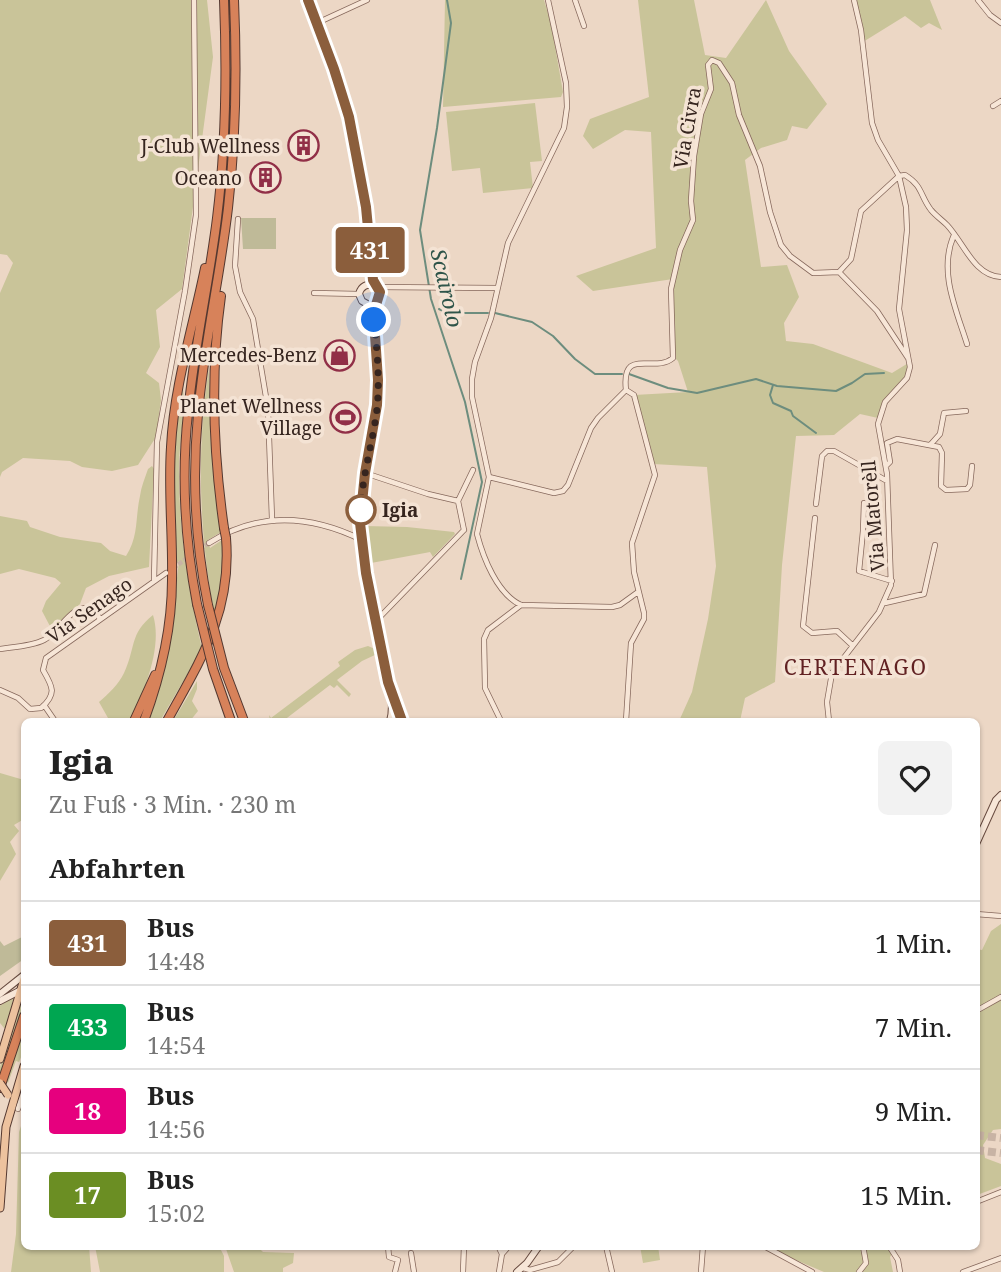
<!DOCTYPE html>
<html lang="de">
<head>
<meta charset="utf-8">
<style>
  body { margin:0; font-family:"Noto Serif",serif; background:#f2f2f2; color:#222; height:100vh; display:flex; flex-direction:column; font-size:26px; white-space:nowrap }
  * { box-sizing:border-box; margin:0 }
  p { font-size:23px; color:#767676 }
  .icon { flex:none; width:38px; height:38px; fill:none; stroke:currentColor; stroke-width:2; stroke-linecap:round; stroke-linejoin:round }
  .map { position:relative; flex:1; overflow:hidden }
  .sheet { position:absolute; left:21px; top:718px; width:959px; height:532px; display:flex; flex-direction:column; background:#fff; border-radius:10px; box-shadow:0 2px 5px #0004 }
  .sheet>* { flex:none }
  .badge { padding:0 14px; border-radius:5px; font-size:24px; line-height:46px }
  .you { position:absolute; width:35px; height:35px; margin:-18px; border:5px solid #fff; border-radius:50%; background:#1a73e8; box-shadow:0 0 0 10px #1a73e833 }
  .map>.badge { position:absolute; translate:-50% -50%; box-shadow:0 0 0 4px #fff }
  h2 { padding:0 28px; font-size:26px; line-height:63px }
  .round { display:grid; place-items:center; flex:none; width:74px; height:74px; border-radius:10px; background:#f2f2f2 }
  .headline { display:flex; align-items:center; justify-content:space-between; height:119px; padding:0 28px }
  h1 { font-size:33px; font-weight:800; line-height:52px }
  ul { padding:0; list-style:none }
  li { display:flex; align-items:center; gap:21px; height:84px; padding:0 28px; border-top:2px solid #e0e0e0 }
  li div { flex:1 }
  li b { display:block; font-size:26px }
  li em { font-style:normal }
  li .badge { min-width:77px; font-weight:700; text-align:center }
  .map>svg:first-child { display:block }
  .green { fill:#c9c499 }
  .cemetery { fill:#bfba98 }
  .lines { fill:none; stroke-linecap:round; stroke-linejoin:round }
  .stream { stroke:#6d8d7e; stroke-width:2 }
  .street-tunnel { stroke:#c8b3a4; stroke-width:4.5; stroke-dasharray:4.5 2; stroke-linecap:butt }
  .highway-tunnel { stroke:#c8b3a4; stroke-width:8; stroke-dasharray:8 4; stroke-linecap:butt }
  .street-casing { stroke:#86685c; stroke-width:6 }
  .secondary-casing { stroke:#674a3f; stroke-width:8 }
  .primary-casing { stroke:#543830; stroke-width:9 }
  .highway-casing { stroke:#543830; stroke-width:10 }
  .street { stroke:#f7e6d7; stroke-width:4.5 }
  .secondary { stroke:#f7e6d7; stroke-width:6 }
  .primary { stroke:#edc29e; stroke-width:7 }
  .highway { stroke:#d7825a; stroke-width:8 }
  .primary-bridge-casing { stroke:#543830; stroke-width:9; stroke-linecap:butt }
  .highway-bridge-casing { stroke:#543830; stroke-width:10; stroke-linecap:butt }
  .primary-bridge { stroke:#edc29e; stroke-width:7 }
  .highway-bridge { stroke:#d7825a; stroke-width:8 }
  .line-casing { stroke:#fff; stroke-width:16 }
  .line { stroke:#8b5e3c; stroke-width:10 }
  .walk { stroke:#36251f; stroke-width:7; stroke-dasharray:0 12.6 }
  .stop-dot { fill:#fff; stroke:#8b5e3c; stroke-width:3.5 }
  .labels { text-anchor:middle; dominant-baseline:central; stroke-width:7; stroke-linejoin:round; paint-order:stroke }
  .street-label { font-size:19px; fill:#36251f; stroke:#f4e3d4 }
  .poi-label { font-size:19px; fill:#36251f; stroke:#f4e3d4; text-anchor:end }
  .stop-label { font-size:19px; font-weight:bold; fill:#36251f; stroke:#f4e3d4; text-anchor:start }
  .water-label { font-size:21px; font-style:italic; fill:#2f554a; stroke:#f4e3d4 }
  .neighbourhood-label { font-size:21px; letter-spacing:2px; fill:#612122; stroke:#f4e3d4 }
</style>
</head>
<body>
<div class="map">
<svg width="1001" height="1272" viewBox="0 0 1001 1272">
  <rect width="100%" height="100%" fill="#ecd7c5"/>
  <path class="green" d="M0,0H207L213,57L182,289L156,310L160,347L146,373L159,383L161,400L156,437L138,465L112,471L82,467L70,461L23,458L2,472L0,477V293L13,263L7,255L0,254Z
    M445,0H544L551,23L563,92L561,97L443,107Z
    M638,0H694L705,55L726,58L766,0L789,51L827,104L807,129L792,126L787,140L761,148L745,160L761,267L787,265L799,297L784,323L786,341L813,344L892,373L910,362V371L889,398L878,418L860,414L834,435L796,436L782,565L775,682L745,698L740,721H679L692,692L708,619L716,566L707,467L653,464L634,395L688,392L678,361L673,356V279L593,291L576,276L656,248L651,132L625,130L593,149L583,136L590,119L649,97Z
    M854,0H930L942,30L929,23L921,28L905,16L863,42Z
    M535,103L542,161L530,162L533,188L483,193L480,168L452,171L446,112Z
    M209,368L211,446L221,532L208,540L210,548L222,540L223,578L215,617C199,536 196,450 209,368Z
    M183,388C186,415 178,446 179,474C179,534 189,591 202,649L160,721H148L168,655L179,561L177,563L176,559L173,472L177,425Z
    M152,466L154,469L149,567L109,576L86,588L80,604L52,630L42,611L46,601L61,583L55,578L19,569L0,574V516L27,521L30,527L60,537L101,543L110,551L126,556C139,536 135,518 140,496C141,487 145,478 148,469Z
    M365,526L407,527L454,532L455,534L433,557L430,552L425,553L371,563Z
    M153,615C163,647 144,692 130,721H106L108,718L99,702C108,694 119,684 124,673C136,648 129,634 153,615Z
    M368,646L375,649L377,654L362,661L337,680L351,694L349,697L337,685L334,688L330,685L283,721H270L269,715L271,718L340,666L338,662L355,650Z
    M197,681V689L192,701L198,711L190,721H173Z
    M0,773L24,780V819L14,825L19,831L10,842L16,854L0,881Z
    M1001,924V1129L993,1130L983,1145L985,1158L1001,1164V1186L977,1195L976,949L982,950L991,931Z
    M24,991V1008L0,1074V1067L20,996Z
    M14,996L6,1028H4L0,1023V1006Z
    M24,1024V1050L19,1062L16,1061L8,1083L6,1080Z
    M23,1120L24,1246H89L91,1272H11L16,1234L19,1132Z
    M95,1246H219L224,1256V1272H100Z
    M225,1246H257L263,1252L294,1253L293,1263L283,1268V1272H234Z
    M640,1246H658L660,1260L643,1263Z
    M782,1246H897L890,1257L893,1272H824L777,1252Z"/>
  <path class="cemetery" d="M241,218H276V249H243Z
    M24,936V959L0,976V941L4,946Z"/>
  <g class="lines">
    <path class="stream" d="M447,0L451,23L437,128L420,230L431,299L465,402L482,482L461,579
      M439,309L447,313H488
      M495,313L532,322L553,336L575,359L595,374H622
      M629,374L668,388L697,393L756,379L777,386L836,391L852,383L865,374L884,373
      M773,385L770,395L773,403L791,411L793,416L816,433"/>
    <path class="street-tunnel" d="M173,568L209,543"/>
    <path class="highway-tunnel" d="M976,1135L1001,1138
      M976,1150L1001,1153"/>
    <defs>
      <path id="street" d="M575,0L584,26
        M978,0L990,15L1001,23
        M317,23L367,0
        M993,106L1001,101
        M899,176L905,175C923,186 920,196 931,210C936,216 942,220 947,225C964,243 974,276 1001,277
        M238,219L235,266L240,292L253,319L268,409L272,519
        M954,235C938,271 956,309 967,344
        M839,272L851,259L861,211L898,177
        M839,272L877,311L908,358
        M376,287L497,288
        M314,293L359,294
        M626,390C621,346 654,374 673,358L671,289L680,250L693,220L691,201L694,156L701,114L711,89L708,65L712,60L719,63L732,83L739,115L760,166L770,212L781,245L790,256L813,273L839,272
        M931,444L940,434L944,413L966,411
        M886,466L890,462L887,443L897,439L939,447L942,453L941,486L946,490L967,489L970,485L972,466
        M365,473L428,494L458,501
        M489,477L554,493L563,491L568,485L591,428L598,418L626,390
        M864,503L863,531L859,571L892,581
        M816,504L822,456L827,451H834L887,481
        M815,518L803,626L812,633L837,631L852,645
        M464,530L458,501L473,470
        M477,534L489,477L472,397V379L475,362L491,318L508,243L564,128L567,107L566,83L548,0
        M477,534C483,557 497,594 521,605L612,607L620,605L638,592
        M209,543C259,511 311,515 362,540
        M154,581L157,442L185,291L196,215L194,0
        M885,603L924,594L935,545
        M376,621L464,530
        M0,649C14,647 32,646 44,640C62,631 70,602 94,609L100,619
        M0,690L18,698L30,709L41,708C57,694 53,687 43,670L46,658L166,573
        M44,705L55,721
        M501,721L485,688L484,639L488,630L521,605
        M626,721L631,643L644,619V613L634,572L632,543L655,475L634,395L626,390
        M829,721L827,702L832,673L879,612L891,585L887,474L878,424L885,402L907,378L910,367L899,309L907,230L906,207L899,176L878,140L872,123L861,30L854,0
        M976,914L1001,916
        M976,1011L1001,997
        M18,1109L24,1091
        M976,1202L1001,1192
        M388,1246L389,1257L398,1260L395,1272
        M498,1246L502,1254L499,1272
        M606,1246L612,1272
        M764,1246L812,1272
        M889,1246L898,1260L900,1272
        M411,1253L414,1272
        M502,1254L509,1246
        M523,1268L530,1270L558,1262L574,1246
        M463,1272L464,1246
        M701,1272L703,1246
        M859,1272L866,1263L863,1246
        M963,1272L1001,1258"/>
      <path id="secondary" d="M308,0L334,69L349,117L366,207L370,264L375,286
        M377,301L369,305L362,301L359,294C361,286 367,283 375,286L380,296C369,320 378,353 378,380C379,412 369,442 364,474C360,503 360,531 364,559C369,596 379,632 386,668C389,685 395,704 390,721
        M394,697L402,721
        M976,844L996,800L1001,795
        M0,994L24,975
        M0,1001L23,989
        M517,1272L527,1263L539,1246"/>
      <path id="primary" d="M0,1059L24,979
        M0,1208L6,1127L24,1066"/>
      <path id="highway" d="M221,296C210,374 213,451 224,528
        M197,604C185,541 181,477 188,413C194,348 209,283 217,218C226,145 227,73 224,0
        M208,605C195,541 192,478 198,414C204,344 220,277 228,208C236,139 237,69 234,0
        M134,721L155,675
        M144,721C161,675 172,629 172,580C173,536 168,491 171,447C174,386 193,327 205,268
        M167,721C201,659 232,612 226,538
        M0,1088L24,1016"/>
    </defs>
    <use href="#street" class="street-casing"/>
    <use href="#secondary" class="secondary-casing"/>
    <use href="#primary" class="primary-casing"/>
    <use href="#highway" class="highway-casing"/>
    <use href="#street" class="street"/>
    <use href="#secondary" class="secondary"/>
    <use href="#primary" class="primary"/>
    <use href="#highway" class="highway"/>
    <defs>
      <path id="primary-bridge" d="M0,1083L8,1095"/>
      <path id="highway-bridge" d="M224,528L226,538
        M197,604L213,669L231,721
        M208,605L224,668L244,721"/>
    </defs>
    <use href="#primary-bridge" class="primary-bridge-casing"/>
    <use href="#highway-bridge" class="highway-bridge-casing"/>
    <use href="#primary-bridge" class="primary-bridge"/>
    <use href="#highway-bridge" class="highway-bridge"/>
  </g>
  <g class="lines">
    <defs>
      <path id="line" d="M308,0L334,69L349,117L366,207L373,280L380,292L375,308L374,320L378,380L377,405L365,473L360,523L366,573L388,682L402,721"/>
    </defs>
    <use href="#line" class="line-casing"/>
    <use href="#line" class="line"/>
    <path class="walk" d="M361,510C361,481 373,442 377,409C380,380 377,349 374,320"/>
  </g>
  <defs>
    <symbol id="building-ring" viewBox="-11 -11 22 22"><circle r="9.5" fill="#f4e3d4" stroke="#912f47" stroke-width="1.5"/><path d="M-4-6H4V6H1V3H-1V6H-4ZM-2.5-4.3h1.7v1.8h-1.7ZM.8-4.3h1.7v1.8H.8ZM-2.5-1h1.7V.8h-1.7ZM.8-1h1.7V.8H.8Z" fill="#912f47"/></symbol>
    <symbol id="shop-ring" viewBox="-11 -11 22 22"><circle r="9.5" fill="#f4e3d4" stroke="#912f47" stroke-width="1.5"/><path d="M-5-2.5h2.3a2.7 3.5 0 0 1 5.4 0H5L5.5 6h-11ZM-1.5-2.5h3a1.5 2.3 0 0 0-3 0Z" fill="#912f47"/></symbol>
    <symbol id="stadium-ring" viewBox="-11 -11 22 22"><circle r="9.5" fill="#f4e3d4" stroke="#912f47" stroke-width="1.5"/><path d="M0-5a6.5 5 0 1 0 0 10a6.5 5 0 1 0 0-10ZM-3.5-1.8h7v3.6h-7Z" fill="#912f47"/></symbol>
  </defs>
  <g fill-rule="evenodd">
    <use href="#building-ring" x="286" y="128" width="35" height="35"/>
    <use href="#building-ring" x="248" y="160" width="35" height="35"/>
    <use href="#shop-ring" x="322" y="338" width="35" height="35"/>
    <use href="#stadium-ring" x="328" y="400" width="35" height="35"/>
  </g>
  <circle class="stop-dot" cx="361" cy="510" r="14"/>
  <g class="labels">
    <g class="street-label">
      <text transform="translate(687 128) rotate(-80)">Via Civra</text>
      <text transform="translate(873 516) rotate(-95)">Via Matorèll</text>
      <text transform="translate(89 610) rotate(-35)">Via Senago</text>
    </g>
    <g class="poi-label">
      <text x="280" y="146">J-Club Wellness</text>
      <text x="242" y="178">Oceano</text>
      <text x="317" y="355">Mercedes-Benz</text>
      <text x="322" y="406">Planet Wellness<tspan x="322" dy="22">Village</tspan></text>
    </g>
    <g class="stop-label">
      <text x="382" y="510">Igia</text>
    </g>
    <g class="water-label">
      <text transform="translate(447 288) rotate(77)">Scairolo</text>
    </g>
    <g class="neighbourhood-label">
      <text x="856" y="667">CERTENAGO</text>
    </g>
  </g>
</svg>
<div class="you" style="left:374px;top:320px"></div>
<b class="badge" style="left:370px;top:250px;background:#8b5e3c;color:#fff">431</b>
<section class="sheet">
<div class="headline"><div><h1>Igia</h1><p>Zu Fuß · 3 Min. · 230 m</p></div><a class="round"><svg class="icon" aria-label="heart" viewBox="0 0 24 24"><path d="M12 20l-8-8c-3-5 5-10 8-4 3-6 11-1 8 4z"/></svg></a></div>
<h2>Abfahrten</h2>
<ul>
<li><span class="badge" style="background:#8b5e3c;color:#fff">431</span><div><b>Bus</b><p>14:48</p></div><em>1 Min.</em></li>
<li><span class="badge" style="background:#00a651;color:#fff">433</span><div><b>Bus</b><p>14:54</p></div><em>7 Min.</em></li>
<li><span class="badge" style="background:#e6007e;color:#fff">18</span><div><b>Bus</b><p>14:56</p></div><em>9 Min.</em></li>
<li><span class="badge" style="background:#6b8e23;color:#fff">17</span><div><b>Bus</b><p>15:02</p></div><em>15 Min.</em></li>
</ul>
</section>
</div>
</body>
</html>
